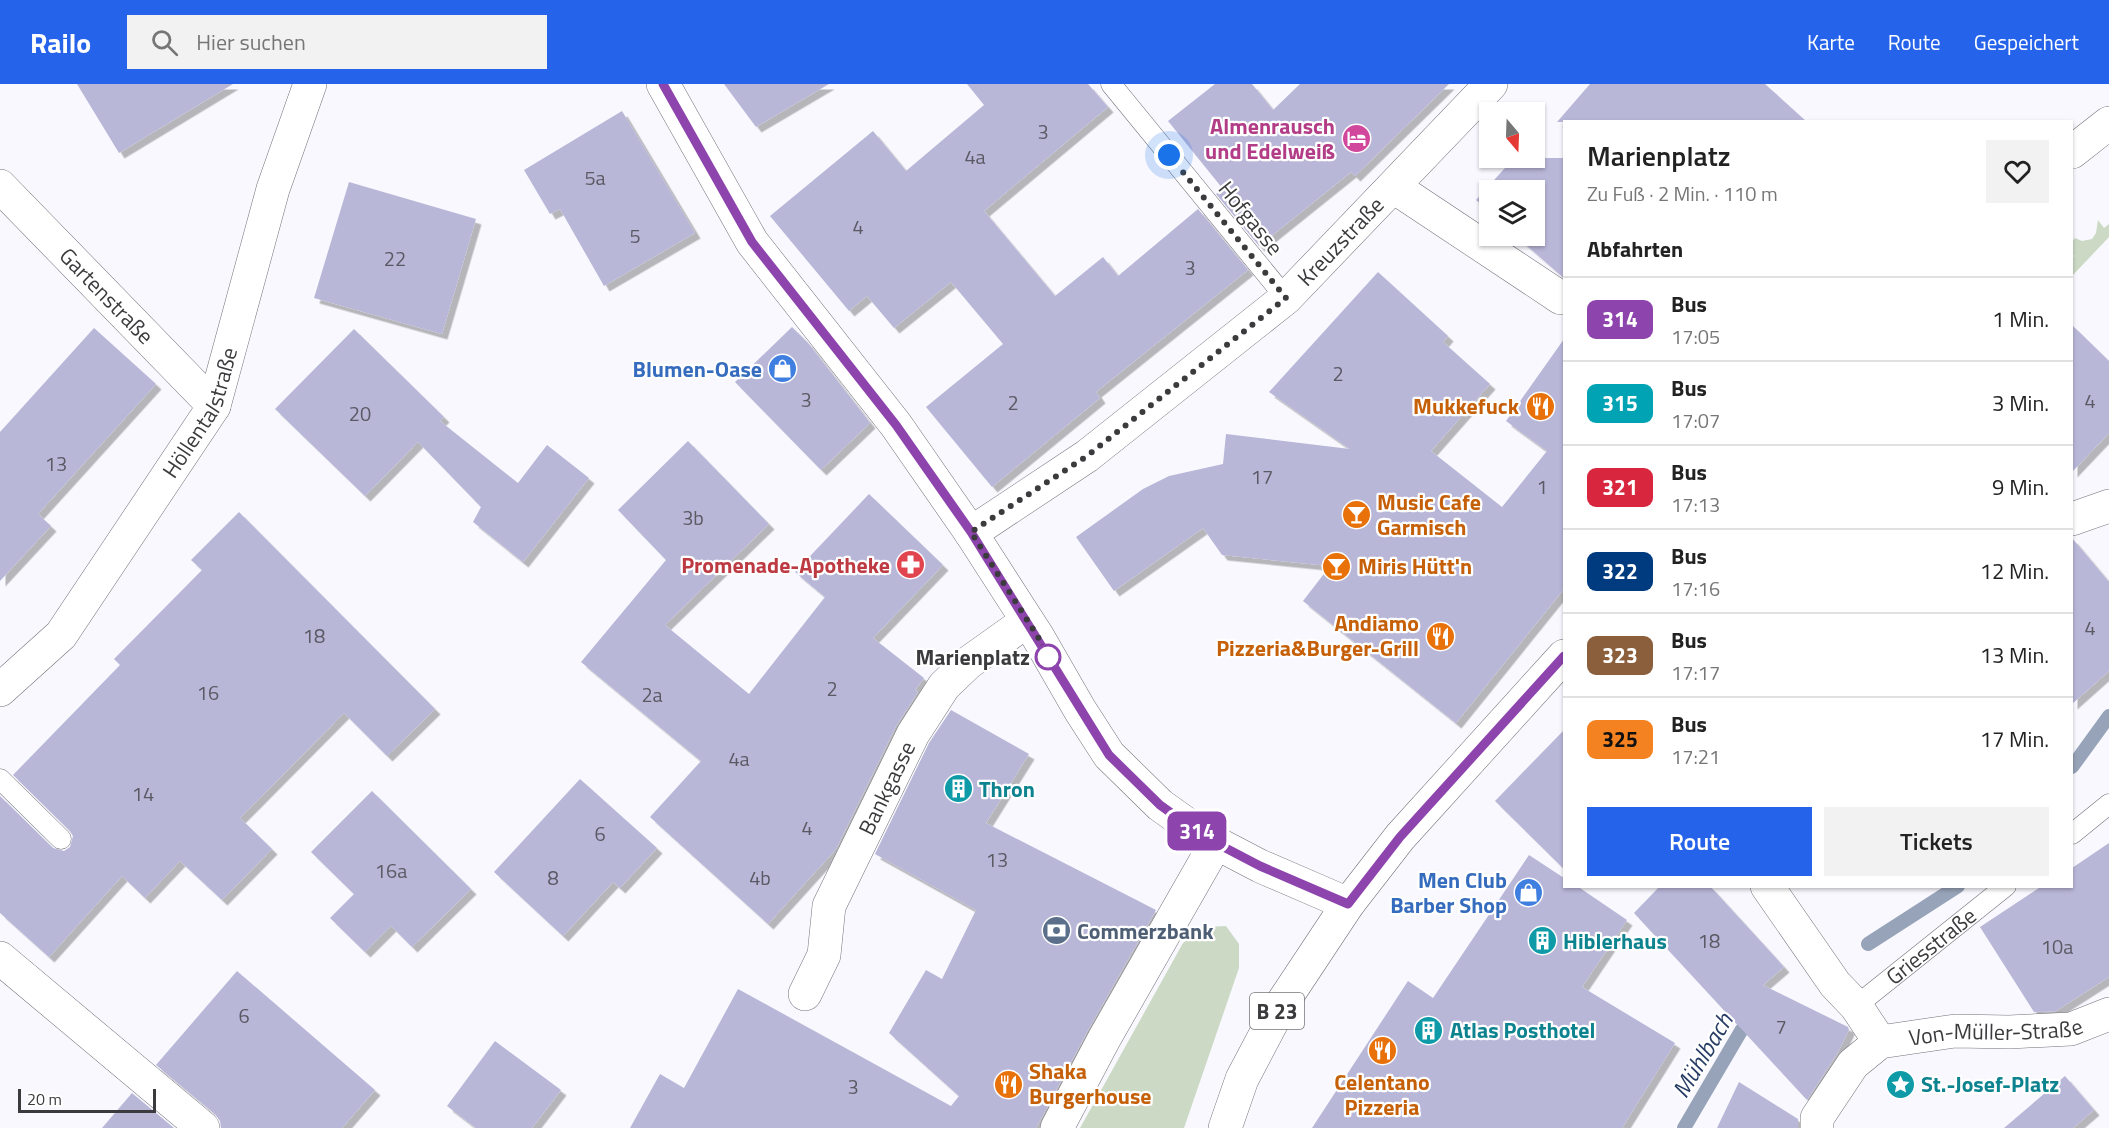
<!DOCTYPE html>
<html lang="de">
<head>
<meta charset="utf-8">
<style>
  body { margin:0; font-family:"Titillium Web",sans-serif; background:#f2f2f2; color:#222; height:100vh; display:flex; flex-direction:column; font-size:22px; white-space:nowrap }
  * { box-sizing:border-box; margin:0 }
  p { font-size:20px; color:#767676 }
  .icon { flex:none; width:33px; height:33px; fill:none; stroke:currentColor; stroke-width:2; stroke-linecap:round; stroke-linejoin:round }
  .map { position:relative; flex:1; overflow:hidden }
  .details { position:absolute; left:1563px; top:36px; width:510px; height:768px; display:flex; flex-direction:column; background:#fff; border-radius:0px; box-shadow:0 2px 4px #0004 }
  .details>* { flex:none }
  .badge { padding:0 12px; border-radius:9px; font-size:21px; line-height:39px }
  .needle { width:39px; rotate:161deg }
  .tools { position:absolute; left:1479px; top:18px; display:grid; gap:12px }
  .tools a { display:grid; place-items:center; width:66px; height:66px; border-radius:0px; background:#fff; box-shadow:0 2px 4px #0004; font-size:30px }
  .scale { position:absolute; left:18px; bottom:15px; width:138px; box-sizing:border-box; padding-left:6px; border:3px solid #3b3b3e; border-top:0; font-size:16px; line-height:21px; white-space:nowrap; color:#3b3b3e; -webkit-text-stroke:4px #fff; paint-order:stroke }
  .you { position:absolute; width:30px; height:30px; margin:-15px; border:4px solid #fff; border-radius:50%; background:#1a73e8; box-shadow:0 0 0 9px #1a73e833 }
  .map>.badge { position:absolute; translate:-50% -50%; box-shadow:0 0 0 3px #fff }
  h2 { padding:0 24px; font-size:22px; line-height:54px }
  .round { display:grid; place-items:center; flex:none; width:63px; height:63px; border-radius:0px; background:#f2f2f2 }
  .summary { display:flex; align-items:center; justify-content:space-between; height:102px; padding:0 24px }
  h1 { font-size:28px; font-weight:600; line-height:45px }
  .cta { display:flex; gap:12px; margin-top:auto; padding:12px 24px }
  .cta a { flex:1; height:69px; border-radius:0px; background:#2563eb; color:#fff; font-size:24px; font-weight:600; line-height:69px; text-align:center }
  .cta a+a { background:#f2f2f2; color:#222 }
  ul { padding:0; list-style:none }
  li { display:flex; align-items:center; gap:18px; height:84px; padding:0 24px; border-top:2px solid #e0e0e0 }
  li div { flex:1 }
  li b { display:block; font-size:22px }
  li em { font-style:normal }
  li .badge { min-width:66px; font-weight:700; text-align:center }
  header { display:flex; align-items:center; gap:36px; box-sizing:border-box; height:84px; padding:0 30px; background:#2563eb; color:#fff }
  header strong { font-size:28px }
  nav { display:flex; gap:33px; margin-inline-start:auto; font-size:21px }
  .search { width:420px; height:54px; background:#f2f2f2; display:flex; align-items:center; gap:15px; box-sizing:border-box; padding:0 21px; border-radius:0px; color:#767676; font-size:22px }
  .map>svg:first-child { display:block }
  .green { fill:#cbd9c5 }
  .lines { fill:none; stroke-linecap:round; stroke-linejoin:round }
  .stream { stroke:#97a3b8; stroke-width:14 }
  .building { fill:#b9b7d8; filter:url(#shadow) }
  .service-casing { stroke:#73727a; stroke-width:21 }
  .minor-casing { stroke:#73727a; stroke-width:34 }
  .primary-casing { stroke:#73727a; stroke-width:34 }
  .service { stroke:#fff; stroke-width:20 }
  .minor { stroke:#fff; stroke-width:33 }
  .primary { stroke:#fff; stroke-width:33 }
  .line-casing { stroke:#fff; stroke-width:14 }
  .line { stroke:#8e44ad; stroke-width:9 }
  .walk { stroke:#3b3b3e; stroke-width:6; stroke-dasharray:0 10.8 }
  .stop-dot { fill:#fff; stroke:#8e44ad; stroke-width:3 }
  .labels { text-anchor:middle; dominant-baseline:central; stroke-width:4.5; stroke-linejoin:round; paint-order:stroke }
  .number-label { font-size:20px; fill:#5a5a64 }
  .shield { fill:#fff; stroke:#767678; stroke-width:1.5 }
  .shield-label { font-size:21px; font-weight:bold; fill:#3b3b3e }
  .hotel-label { font-size:22px; font-weight:bold; fill:#b23c85; stroke:#fff; text-anchor:end }
  .street-label { font-size:22px; fill:#3b3b3e; stroke:#fff }
  .shop-label { font-size:22px; font-weight:bold; fill:#366cbe; stroke:#fff; text-anchor:end }
  .food-label { font-size:22px; font-weight:bold; fill:#c56008; stroke:#fff; text-anchor:start }
  .health-label { font-size:22px; font-weight:bold; fill:#be3a42; stroke:#fff; text-anchor:end }
  .stop-label { font-size:22px; font-weight:bold; fill:#3b3b3e; stroke:#fff; text-anchor:end }
  .culture-label { font-size:22px; font-weight:bold; fill:#0d838f; stroke:#fff; text-anchor:start }
  .service-label { font-size:22px; font-weight:bold; fill:#4e5e75; stroke:#fff; text-anchor:start }
  .water-label { font-size:24px; font-style:italic; fill:#273d66; stroke:#fff }
</style>
</head>
<body>
<header>
<strong>Railo</strong>
<div class="search"><svg class="icon" aria-label="search" viewBox="0 0 24 24"><circle cx="10" cy="10" r="6"/><path d="M15 15l6 6"/></svg>Hier suchen</div>
<nav><a>Karte</a><a>Route</a><a>Gespeichert</a></nav>
</header>
<div class="map">
<svg width="2109" height="1044" viewBox="0 0 2109 1044">
  <defs>
    <filter id="shadow"><feDropShadow dx="5.5" dy="5.5" stdDeviation="0" flood-color="#0004"/></filter>
  </defs>
  <rect width="100%" height="100%" fill="#f8f8fe"/>
  <path class="green" d="M2098,136L2104,144L2109,140V153L2072,192V174L2074,172L2072,170V158L2075,154L2082,157L2092,155L2096,149Z
    M1226,842L1239,860V884L1184,1044H1080L1183,859L1205,843Z"/>
  <g class="lines">
    <path class="stream" d="M2072,683L2109,632
      M1868,860L1958,802
      M1684,1044L1741,947L1753,931"/>
  </g>
  <path class="building" d="M77,0H233L119,69Z
    M724,0H829L756,43Z
    M967,0H1088L1108,23L984,127L1055,212L1103,173L1118,192L1198,125L1248,186L1096,308L1100,314L992,403L926,323L1003,260L951,198L894,244L867,212L849,227L770,132L873,47L906,87L984,21Z
    M1215,0H1252L1273,26L1300,0H1449L1355,92L1351,88L1259,162L1216,110L1223,105L1168,37Z
    M1590,0H1765L1807,38H1557Z
    M622,27L695,149L604,202L560,125L550,130L524,86Z
    M1514,74H1564V194L1516,152H1534V106H1490V128L1476,116Z
    M349,98L476,135L442,250L314,214Z
    M1378,188L1448,252L1443,258L1490,300L1431,367L1502,423L1547,367L1506,337L1564,255V505L1456,639L1303,517L1330,482L1222,471L1203,444L1114,507L1076,453L1143,405L1169,392L1223,380L1226,350L1350,365L1269,308Z
    M2072,241L2109,277V349L2072,388Z
    M792,243L808,259L870,339L821,386L735,298Z
    M94,244L156,300L38,430L51,442L0,497V348Z
    M354,245L444,333L440,337L518,399L547,361L589,394L523,478L473,438L481,423L418,358L365,412L275,325Z
    M688,357L769,440L665,541L749,610L825,513L795,488L869,410L943,481L873,554L924,594L915,606L918,608L896,642L836,765L768,840L650,733L701,677L581,578L666,476L618,426Z
    M239,428L435,625L387,672L344,629L240,734L272,765L222,816L180,777L145,814L122,792L49,873L0,829V712L53,764L64,767L70,763L73,752L69,746L13,691L120,581L114,575L202,486L191,476Z
    M2072,454L2109,498V587L2072,620Z
    M951,626L1029,670L986,739L1156,826L1088,946L1036,1044H630L660,990L684,1004L738,905L951,1022L959,1012L889,949L926,886L942,895L976,826L875,770L929,659Z
    M1564,646V785L1495,717Z
    M580,695L657,764L620,804L613,798L563,852L494,788Z
    M372,707L471,805L412,863L391,842L365,868L330,834L354,810L311,768Z
    M2109,759V893L2056,927L2034,928L1980,843L2042,802H2072V784Z
    M1529,771L1564,794V802H1577L1627,836L1582,903L1675,959L1622,1044H1312L1408,897L1433,914Z
    M1660,802H1710L1784,883L1763,901L1848,943L1849,946L1838,968L1807,1016L1634,829Z
    M237,887L375,1006L342,1044H221L220,1037L215,1030L156,981Z
    M495,957L561,1006L532,1044H476L447,1022Z
    M2065,992L2094,1026L2073,1044H2004Z
    M1739,998L1798,1035V1044H1717Z
    M132,1009L174,1044H102Z"/>
  <g class="lines">
    <defs>
      <g id="service">
        <path d="M1111,0L1286,214"/>
        <path d="M0,695L61,755"/>
        <path d="M2072,750L2109,720"/>
        <path id="s1" d="M1856,922L2006,802"/>
      </g>
      <g id="minor">
        <path d="M663,0L752,158L896,341L971,449L1038,553L1080,626L1109,671L1160,721L1188,741L1216,759L1260,782L1348,820"/>
        <path id="s2" d="M0,102L214,322"/>
        <path d="M1394,103L1561,214H1564"/>
        <path d="M2072,435L2109,422"/>
        <path id="s3" d="M971,449L1087,372L1286,214L1491,0"/>
        <path id="s4" d="M0,606L61,551L214,322L273,105L310,0"/>
        <path d="M1767,802L1835,900L1856,922L1880,958"/>
        <path d="M0,874L203,1044"/>
        <path id="s5" d="M805,910L824,871L829,822L913,650L944,602L968,579L1027,537"/>
        <path d="M1057,1044L1104,955L1216,759"/>
        <path id="s6" d="M1817,1044V1034L1853,980L1880,958L1955,947L2009,948L2071,945L2109,930"/>
      </g>
      <path id="primary" d="M2072,68L2109,39
        M1225,1044L1242,995L1281,921L1348,820L1400,753L1564,572"/>
    </defs>
    <use href="#service" class="service-casing"/>
    <use href="#minor" class="minor-casing"/>
    <use href="#primary" class="primary-casing"/>
    <use href="#service" class="service"/>
    <use href="#minor" class="minor"/>
    <use href="#primary" class="primary"/>
  </g>
  <g class="lines">
    <defs>
      <path id="line" d="M663,0L752,158L896,341L971,448L1109,671L1160,721L1188,741L1216,759L1260,782L1348,820L1400,753L1564,572"/>
    </defs>
    <use href="#line" class="line-casing"/>
    <use href="#line" class="line"/>
    <path class="walk" d="M1048,573L1038,553L971,448L1087,372L1286,214L1169,71"/>
  </g>
  <defs>
    <symbol id="hotel-disc" viewBox="-11 -11 22 22"><circle r="9.5" fill="#d1479c" stroke="#fff"/><path d="M-6-4.5h1.5V1H6V5H4.5V3h-9V5H-6ZM-4 0a1.8 1.8 0 1 1 3.6 0ZM.5 0V-2.5h3Q6-2.5 6 0Z" fill="#fff"/></symbol>
    <symbol id="shop-disc" viewBox="-11 -11 22 22"><circle r="9.5" fill="#3f7fe0" stroke="#fff"/><path d="M-5-2.5h2.3a2.7 3.5 0 0 1 5.4 0H5L5.5 6h-11ZM-1.5-2.5h3a1.5 2.3 0 0 0-3 0Z" fill="#fff"/></symbol>
    <symbol id="restaurant-disc" viewBox="-11 -11 22 22"><circle r="9.5" fill="#e8710a" stroke="#fff"/><path d="M-5-6h1v4h1v-4h1v4h1v-4h1v5L-1.5 .5V6h-2V.5L-5-1ZM5-6V6H3V1.5H1.5Q1.5-4 5-6Z" fill="#fff"/></symbol>
    <symbol id="bar-disc" viewBox="-11 -11 22 22"><circle r="9.5" fill="#e8710a" stroke="#fff"/><path d="M-6-5H6L.8 .8V4.5H3.5V6h-7V4.5H-.8V.8Z" fill="#fff"/></symbol>
    <symbol id="pharmacy-disc" viewBox="-11 -11 22 22"><circle r="9.5" fill="#e0444e" stroke="#fff"/><path d="M-2-6h4v4h4v4h-4v4h-4v-4h-4v-4h4Z" fill="#fff"/></symbol>
    <symbol id="building-disc" viewBox="-11 -11 22 22"><circle r="9.5" fill="#0f9aa8" stroke="#fff"/><path d="M-4-6H4V6H1V3H-1V6H-4ZM-2.5-4.3h1.7v1.8h-1.7ZM.8-4.3h1.7v1.8H.8ZM-2.5-1h1.7V.8h-1.7ZM.8-1h1.7V.8H.8Z" fill="#fff"/></symbol>
    <symbol id="bank-disc" viewBox="-11 -11 22 22"><circle r="9.5" fill="#5c6f8a" stroke="#fff"/><path d="M-6-4H6V4H-6ZM0-2.3a2.3 2.3 0 1 0 0 4.6a2.3 2.3 0 1 0 0-4.6Z" fill="#fff"/></symbol>
    <symbol id="sight-disc" viewBox="-11 -11 22 22"><circle r="9.5" fill="#0f9aa8" stroke="#fff"/><path d="M0-6L1.8-2.2L6-1.7L2.9 1.2L3.7 5.4L0 3.3L-3.7 5.4L-2.9 1.2L-6-1.7L-1.8-2.2Z" fill="#fff"/></symbol>
  </defs>
  <g fill-rule="evenodd">
    <use href="#hotel-disc" x="1340" y="38" width="33" height="33"/>
    <use href="#shop-disc" x="766" y="268" width="33" height="33"/>
    <use href="#restaurant-disc" x="1524" y="306" width="33" height="33"/>
    <use href="#bar-disc" x="1340" y="414" width="33" height="33"/>
    <use href="#pharmacy-disc" x="894" y="464" width="33" height="33"/>
    <use href="#bar-disc" x="1320" y="466" width="33" height="33"/>
    <use href="#restaurant-disc" x="1424" y="536" width="33" height="33"/>
    <use href="#building-disc" x="942" y="688" width="33" height="33"/>
    <use href="#shop-disc" x="1512" y="792" width="33" height="33"/>
    <use href="#bank-disc" x="1040" y="830" width="33" height="33"/>
    <use href="#building-disc" x="1526" y="840" width="33" height="33"/>
    <use href="#building-disc" x="1412" y="930" width="33" height="33"/>
    <use href="#restaurant-disc" x="1366" y="950" width="33" height="33"/>
    <use href="#restaurant-disc" x="992" y="984" width="33" height="33"/>
    <use href="#sight-disc" x="1884" y="984" width="33" height="33"/>
  </g>
  <circle class="stop-dot" cx="1048" cy="573" r="12"/>
  <g class="labels">
    <g class="number-label">
      <text x="1043" y="47">3</text>
      <text x="975" y="72">4a</text>
      <text x="595" y="93">5a</text>
      <text x="858" y="142">4</text>
      <text x="635" y="151">5</text>
      <text x="395" y="174">22</text>
      <text x="1190" y="183">3</text>
      <text x="1338" y="289">2</text>
      <text x="806" y="315">3</text>
      <text x="2090" y="316">4</text>
      <text x="1013" y="318">2</text>
      <text x="360" y="329">20</text>
      <text x="56" y="379">13</text>
      <text x="1262" y="392">17</text>
      <text x="1542" y="402">1</text>
      <text x="693" y="433">3b</text>
      <text x="2090" y="543">4</text>
      <text x="314" y="551">18</text>
      <text x="832" y="604">2</text>
      <text x="208" y="608">16</text>
      <text x="652" y="610">2a</text>
      <text x="739" y="674">4a</text>
      <text x="143" y="709">14</text>
      <text x="807" y="743">4</text>
      <text x="600" y="749">6</text>
      <text x="997" y="775">13</text>
      <text x="391" y="786">16a</text>
      <text x="553" y="793">8</text>
      <text x="760" y="793">4b</text>
      <text x="1709" y="856">18</text>
      <text x="2057" y="862">10a</text>
      <text x="244" y="931">6</text>
      <text x="1781" y="942">7</text>
      <text x="853" y="1002">3</text>
    </g>
    <rect class="shield" x="1250" y="909" width="54" height="36" rx="4.5"/>
    <g class="shield-label">
      <text x="1277" y="927">B 23</text>
    </g>
    <g class="hotel-label">
      <text x="1335" y="42">Almenrausch<tspan x="1335" dy="25">und Edelweiß</tspan></text>
    </g>
    <g class="street-label">
      <text transform="translate(1251 134) rotate(51)">Hofgasse</text>
      <text stroke="none"><textPath href="#s3" startOffset="472">Kreuzstraße</textPath></text>
      <text stroke="none"><textPath href="#s2" startOffset="153">Gartenstraße</textPath></text>
      <text stroke="none"><textPath href="#s4" startOffset="346">Höllentalstraße</textPath></text>
      <text stroke="none"><textPath href="#s5" startOffset="224">Bankgasse</textPath></text>
      <text stroke="none"><textPath href="#s1" startOffset="96">Griesstraße</textPath></text>
      <text stroke="none"><textPath href="#s6" startOffset="226">Von-Müller-Straße</textPath></text>
    </g>
    <g class="shop-label">
      <text x="762" y="285">Blumen-Oase</text>
      <text x="1507" y="796">Men Club<tspan x="1507" dy="25">Barber Shop</tspan></text>
    </g>
    <g class="food-label">
      <text x="1519" y="322" text-anchor="end">Mukkefuck</text>
      <text x="1377" y="418">Music Cafe<tspan x="1377" dy="25">Garmisch</tspan></text>
      <text x="1358" y="482">Miris Hütt'n</text>
      <text x="1419" y="539" text-anchor="end">Andiamo<tspan x="1419" dy="25">Pizzeria&amp;Burger-Grill</tspan></text>
      <text x="1029" y="987">Shaka<tspan x="1029" dy="25">Burgerhouse</tspan></text>
      <text x="1382" y="998" text-anchor="middle">Celentano<tspan x="1382" dy="25">Pizzeria</tspan></text>
    </g>
    <g class="health-label">
      <text x="890" y="481">Promenade-Apotheke</text>
    </g>
    <g class="stop-label">
      <text x="1030" y="573">Marienplatz</text>
    </g>
    <g class="culture-label">
      <text x="979" y="705">Thron</text>
      <text x="1563" y="857">Hiblerhaus</text>
      <text x="1450" y="946">Atlas Posthotel</text>
      <text x="1921" y="1000">St.-Josef-Platz</text>
    </g>
    <g class="service-label">
      <text x="1077" y="847">Commerzbank</text>
    </g>
    <g class="water-label">
      <text transform="translate(1702 971) rotate(-59)">Mühlbach</text>
    </g>
  </g>
</svg>
<div class="tools">
<a><svg class="needle" viewBox="-14 -14 28 28"><path d="M0-13l5 13h-10z" fill="#e53935"/><path d="M0 13l5-13h-10z" fill="#767676"/></svg></a>
<a><svg class="icon" aria-label="layers" viewBox="0 0 24 24"><path d="M12 4l9 5-9 5-9-5zM3 14l9 5 9-5"/></svg></a>
</div>
<div class="scale">20 m</div>
<div class="you" style="left:1169px;top:71px"></div>
<b class="badge" style="left:1197px;top:747px;background:#8e44ad;color:#fff">314</b>
<section class="details">
<div class="summary"><div><h1>Marienplatz</h1><p>Zu Fuß · 2 Min. · 110 m</p></div><a class="round"><svg class="icon" aria-label="heart" viewBox="0 0 24 24"><path d="M12 20l-8-8c-3-5 5-10 8-4 3-6 11-1 8 4z"/></svg></a></div>
<h2>Abfahrten</h2>
<ul>
<li><span class="badge" style="background:#8e44ad;color:#fff">314</span><div><b>Bus</b><p>17:05</p></div><em>1 Min.</em></li>
<li><span class="badge" style="background:#00a3b4;color:#fff">315</span><div><b>Bus</b><p>17:07</p></div><em>3 Min.</em></li>
<li><span class="badge" style="background:#d7263d;color:#fff">321</span><div><b>Bus</b><p>17:13</p></div><em>9 Min.</em></li>
<li><span class="badge" style="background:#003b80;color:#fff">322</span><div><b>Bus</b><p>17:16</p></div><em>12 Min.</em></li>
<li><span class="badge" style="background:#8b5e3c;color:#fff">323</span><div><b>Bus</b><p>17:17</p></div><em>13 Min.</em></li>
<li><span class="badge" style="background:#f58220;color:#111">325</span><div><b>Bus</b><p>17:21</p></div><em>17 Min.</em></li>
</ul>
<div class="cta"><a>Route</a><a>Tickets</a></div>
</section>
</div>
</body>
</html>
